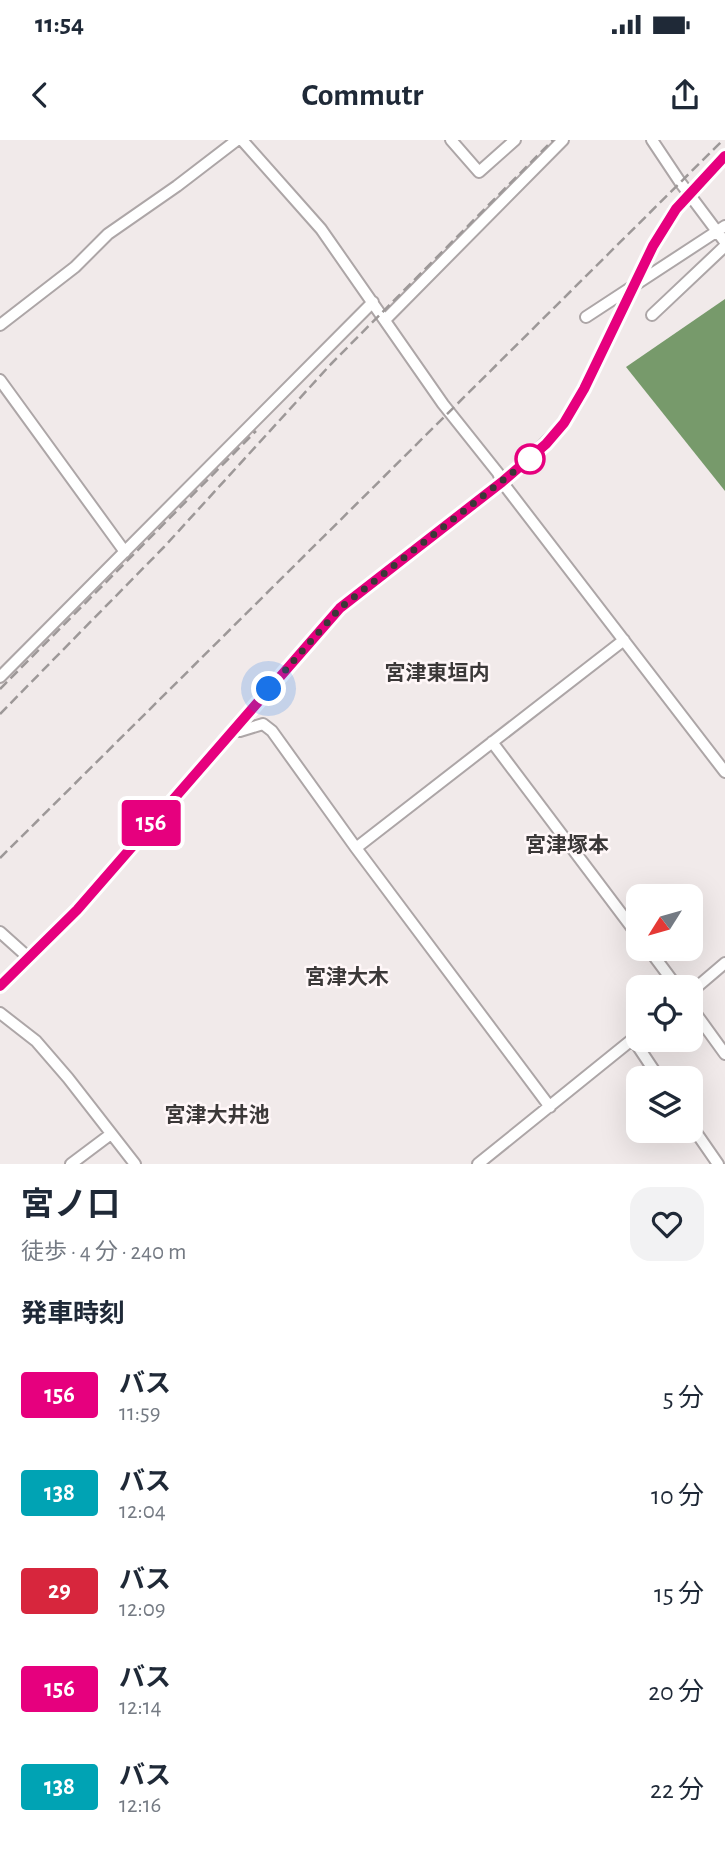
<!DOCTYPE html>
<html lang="ja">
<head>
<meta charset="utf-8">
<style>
  body { margin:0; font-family:"Alegreya Sans","Noto Sans JP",sans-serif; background:#f2f2f3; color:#1f2937; height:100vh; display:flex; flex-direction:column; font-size:26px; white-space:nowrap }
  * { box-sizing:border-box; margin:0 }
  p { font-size:23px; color:#747a83 }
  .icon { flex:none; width:38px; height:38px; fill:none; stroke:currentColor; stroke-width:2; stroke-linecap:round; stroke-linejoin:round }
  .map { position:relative; height:1024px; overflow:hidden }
  .drawer { display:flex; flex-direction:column; background:#fff; flex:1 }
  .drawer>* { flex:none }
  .badge { padding:0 14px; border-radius:5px; font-size:24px; line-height:46px }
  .needle { width:46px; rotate:233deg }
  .buttons { position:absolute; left:626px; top:744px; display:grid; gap:14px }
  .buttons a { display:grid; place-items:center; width:77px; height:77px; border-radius:14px; background:#fff; box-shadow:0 7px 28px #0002; font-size:35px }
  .you { position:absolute; width:35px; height:35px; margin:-18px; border:5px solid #fff; border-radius:50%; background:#1a73e8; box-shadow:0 0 0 10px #1a73e833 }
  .map>.badge { position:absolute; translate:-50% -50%; box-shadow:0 0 0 4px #fff }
  h2 { padding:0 21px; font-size:26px; line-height:63px }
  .round { display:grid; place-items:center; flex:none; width:74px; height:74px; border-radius:21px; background:#f2f2f3 }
  .headline { display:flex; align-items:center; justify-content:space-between; height:119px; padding:0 21px }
  h1 { font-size:33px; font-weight:700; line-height:52px }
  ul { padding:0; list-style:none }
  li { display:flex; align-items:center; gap:21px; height:98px; padding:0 21px }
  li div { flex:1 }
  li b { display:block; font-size:26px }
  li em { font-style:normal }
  li .badge { min-width:77px; font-weight:700; text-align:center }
  .status { display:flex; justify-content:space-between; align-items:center; height:49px; padding:0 35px; background:#fff; direction:ltr }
  .status svg { height:19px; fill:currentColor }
  header { display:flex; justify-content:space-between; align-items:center; height:91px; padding:0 21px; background:#fff; font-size:32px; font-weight:700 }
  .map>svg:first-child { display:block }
  .water { fill:#779a6b }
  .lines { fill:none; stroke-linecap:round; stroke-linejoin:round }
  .minor-casing { stroke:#ada6a7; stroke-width:14 }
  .minor { stroke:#fff; stroke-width:10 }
  .rail { stroke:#9d9898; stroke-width:2.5; stroke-dasharray:10 5; stroke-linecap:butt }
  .line-casing { stroke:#fff; stroke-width:16 }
  .line { stroke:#e6007e; stroke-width:10 }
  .walk { stroke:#3b3838; stroke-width:7; stroke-dasharray:0 12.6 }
  .stop-dot { fill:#fff; stroke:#e6007e; stroke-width:3.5 }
  .labels { text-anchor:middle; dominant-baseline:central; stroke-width:5; stroke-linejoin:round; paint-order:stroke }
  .neighbourhood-label { font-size:21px; font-weight:bold; fill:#3b3838; stroke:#fff7f8 }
</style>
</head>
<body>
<div class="status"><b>11:54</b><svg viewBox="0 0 49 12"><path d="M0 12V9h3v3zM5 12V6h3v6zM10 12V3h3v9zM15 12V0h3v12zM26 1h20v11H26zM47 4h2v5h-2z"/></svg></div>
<header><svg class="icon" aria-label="back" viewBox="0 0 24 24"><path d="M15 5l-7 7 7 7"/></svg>Commutr<svg class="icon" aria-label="share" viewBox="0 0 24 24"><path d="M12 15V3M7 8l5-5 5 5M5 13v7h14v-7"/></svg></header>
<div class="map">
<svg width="725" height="1024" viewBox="0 0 725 1024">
  <rect width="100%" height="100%" fill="#f1eaea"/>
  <path class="water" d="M725,159V351L626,227Z"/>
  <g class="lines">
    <defs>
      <path id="minor" d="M242,0L321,89L443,264L498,333L502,342L725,632
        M451,0L479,32L515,0
        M652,0L680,42L725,102
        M652,175L725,106
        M586,177L725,86
        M385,180L563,0
        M0,185L75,127L108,94L177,46L237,0
        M0,240L125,412
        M0,537L373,162
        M234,589L240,591L263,584L272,591L356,708L550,967
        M492,602L639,797
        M356,708L624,500
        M0,792L29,818
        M648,808L677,847
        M0,846L77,770L340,468L526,323L564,283L584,249L653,106L675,69L725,16
        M691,852L725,823
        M691,867L725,914
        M0,873L36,901L68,938L135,1024
        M633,899L659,938
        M691,985L718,1024
        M71,1024L111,994
        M478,1024L639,894"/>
    </defs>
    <use href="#minor" class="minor-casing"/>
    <use href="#minor" class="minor"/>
    <path class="rail" d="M0,549L256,291
      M0,574L164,407L331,224L553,0
      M0,718L723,0"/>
  </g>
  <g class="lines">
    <defs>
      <path id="line" d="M0,846L77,770L340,468L502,342L546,304L564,283L584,249L653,106L676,69L725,16"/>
    </defs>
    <use href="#line" class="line-casing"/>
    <use href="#line" class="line"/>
    <path class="walk" d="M269,549L340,468L530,319"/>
  </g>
  <circle class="stop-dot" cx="530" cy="319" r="14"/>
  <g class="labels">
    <g class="neighbourhood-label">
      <text x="437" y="533">宮津東垣内</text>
      <text x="567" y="705">宮津塚本</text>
      <text x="347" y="837">宮津大木</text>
      <text x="217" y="975">宮津大井池</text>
    </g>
  </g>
</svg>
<div class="buttons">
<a><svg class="needle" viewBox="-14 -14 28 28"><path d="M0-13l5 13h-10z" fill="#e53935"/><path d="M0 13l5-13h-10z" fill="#747a83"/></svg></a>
<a><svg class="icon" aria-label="locate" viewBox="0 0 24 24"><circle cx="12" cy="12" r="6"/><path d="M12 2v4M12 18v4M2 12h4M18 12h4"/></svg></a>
<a><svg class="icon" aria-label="layers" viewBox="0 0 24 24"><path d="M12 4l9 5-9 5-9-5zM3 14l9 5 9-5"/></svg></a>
</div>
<div class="you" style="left:269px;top:549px"></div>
<b class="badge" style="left:151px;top:683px;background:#e6007e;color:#fff">156</b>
</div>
<section class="drawer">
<div class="headline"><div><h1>宮ノ口</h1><p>徒歩 · 4 分 · 240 m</p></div><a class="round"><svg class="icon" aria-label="heart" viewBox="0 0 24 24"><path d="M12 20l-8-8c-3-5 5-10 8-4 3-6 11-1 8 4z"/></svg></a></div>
<h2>発車時刻</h2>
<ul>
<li><span class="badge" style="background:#e6007e;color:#fff">156</span><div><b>バス</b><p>11:59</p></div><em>5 分</em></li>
<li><span class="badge" style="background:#00a3b4;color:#fff">138</span><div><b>バス</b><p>12:04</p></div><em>10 分</em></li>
<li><span class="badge" style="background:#d7263d;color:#fff">29</span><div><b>バス</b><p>12:09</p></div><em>15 分</em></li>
<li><span class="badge" style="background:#e6007e;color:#fff">156</span><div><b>バス</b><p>12:14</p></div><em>20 分</em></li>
<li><span class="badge" style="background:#00a3b4;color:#fff">138</span><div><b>バス</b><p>12:16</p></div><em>22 分</em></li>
</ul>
</section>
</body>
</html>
